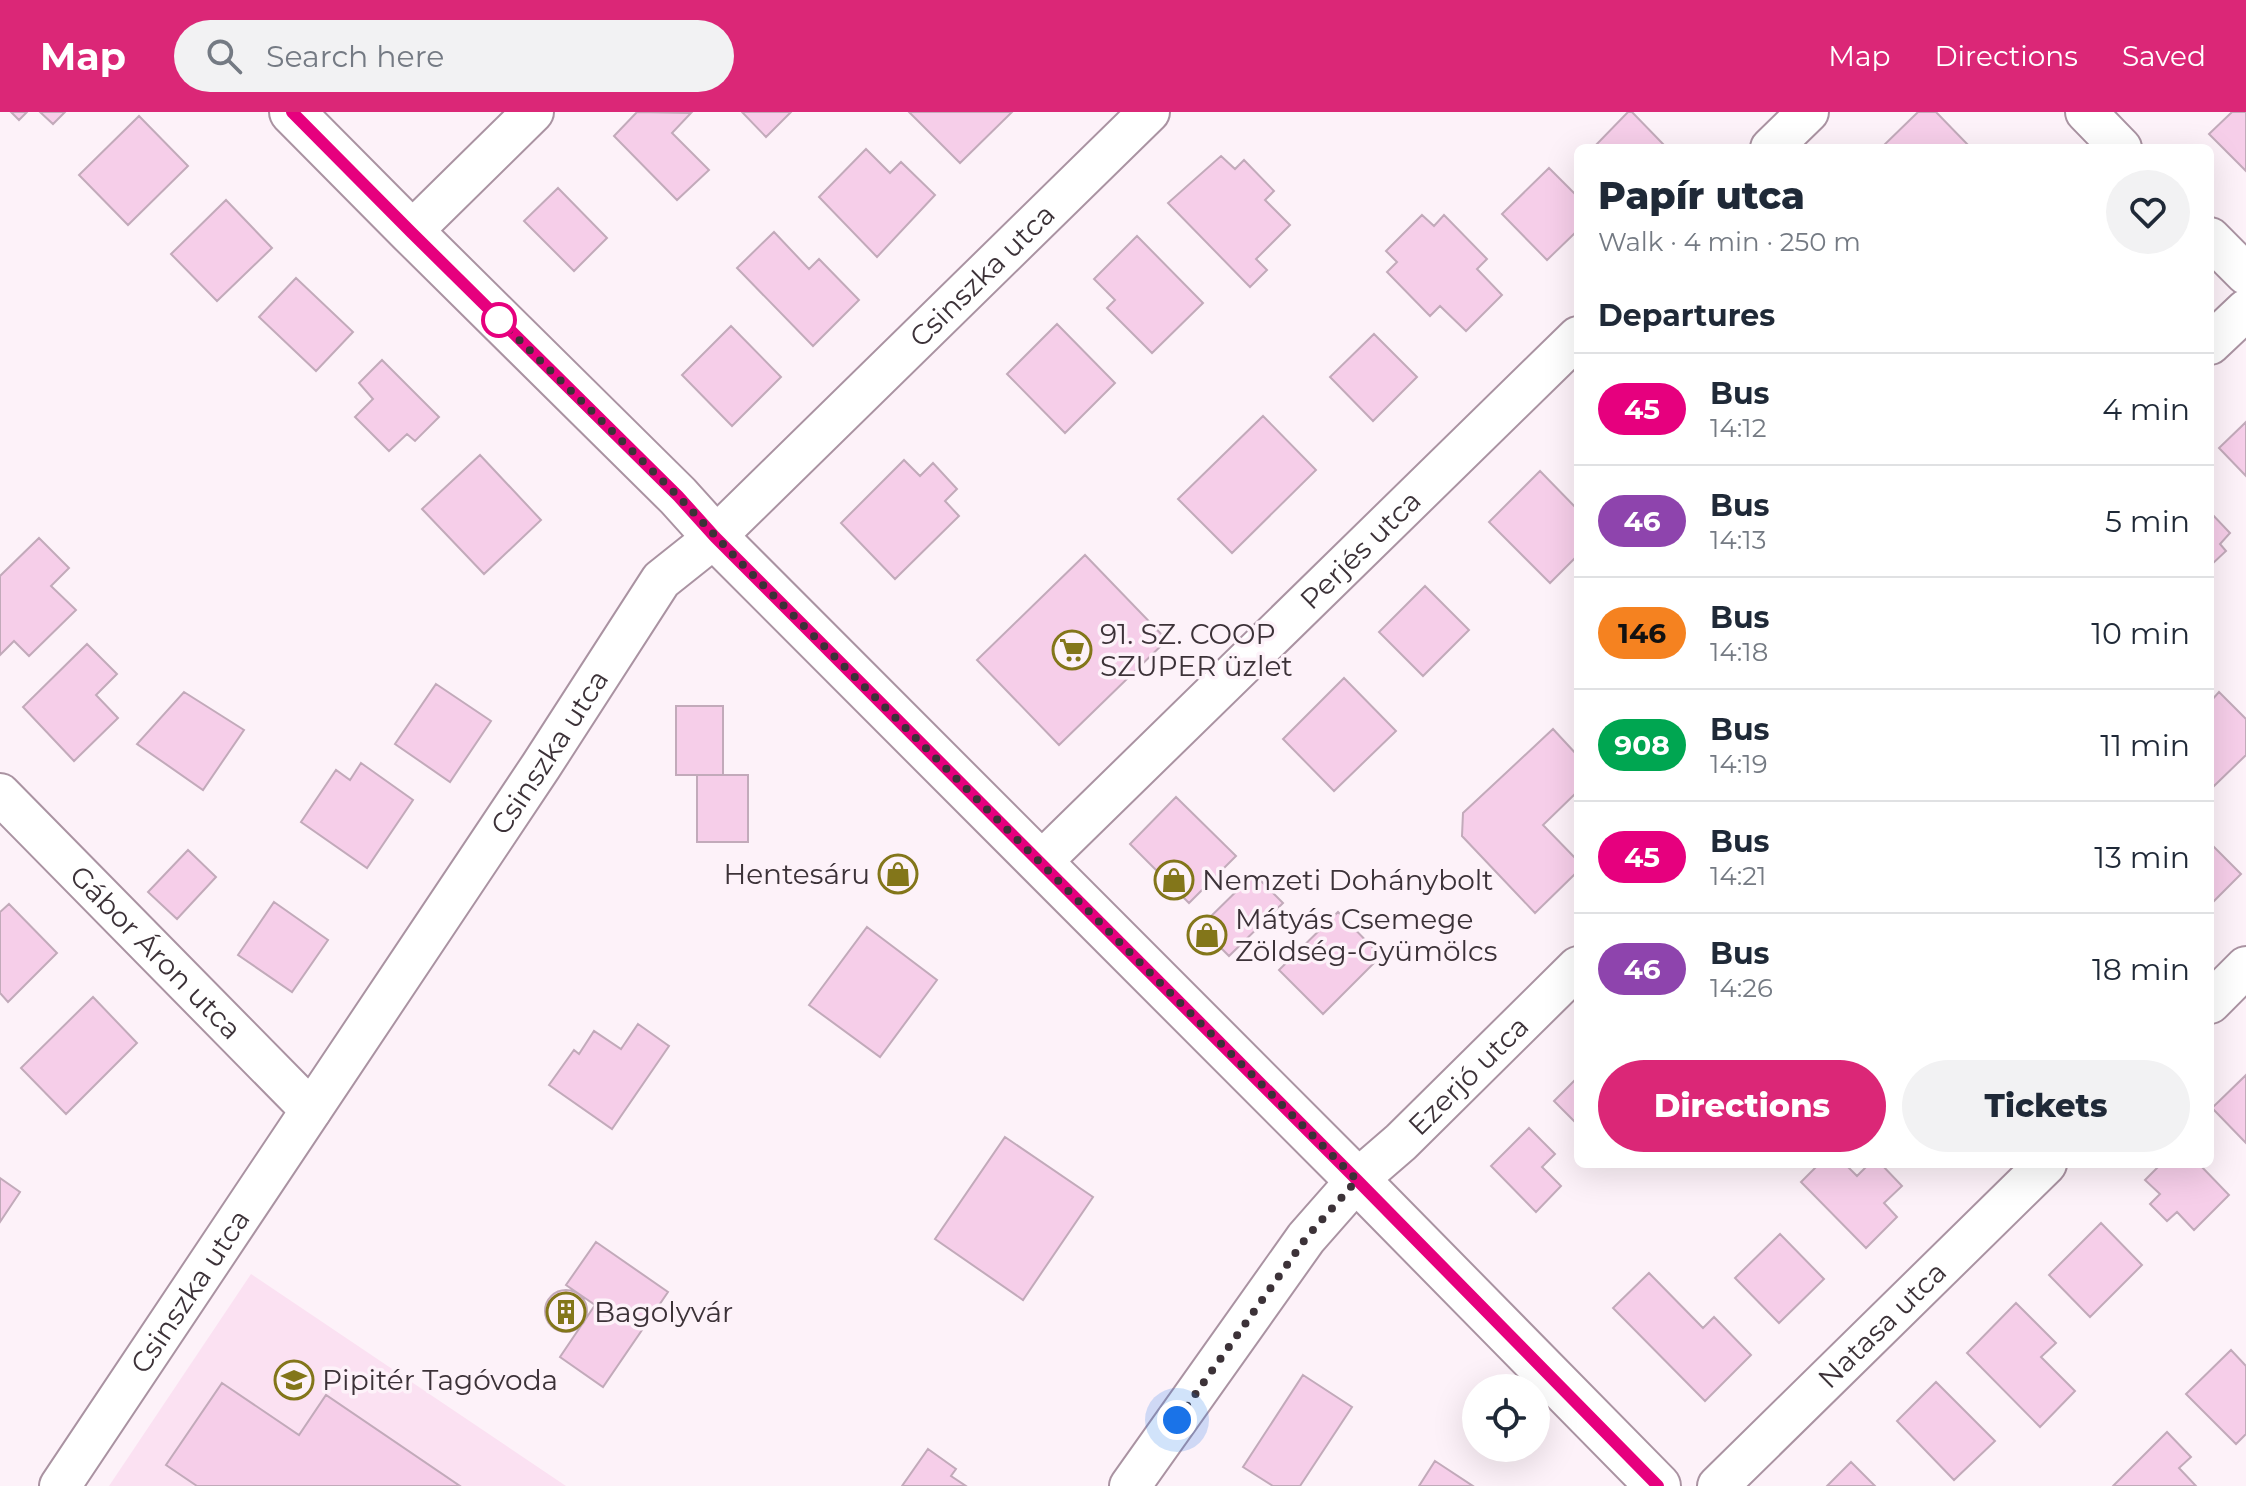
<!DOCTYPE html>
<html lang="en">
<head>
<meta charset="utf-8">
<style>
  body { margin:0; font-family:Montserrat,sans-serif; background:#f2f2f3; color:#1f2937; height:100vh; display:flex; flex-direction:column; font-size:30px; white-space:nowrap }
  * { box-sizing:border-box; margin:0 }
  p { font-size:26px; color:#747a83 }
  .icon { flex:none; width:44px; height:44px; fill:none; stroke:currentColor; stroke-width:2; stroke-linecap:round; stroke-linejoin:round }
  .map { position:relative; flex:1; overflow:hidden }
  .drawer { position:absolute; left:1574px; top:32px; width:640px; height:1024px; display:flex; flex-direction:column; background:#fff; border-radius:12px; box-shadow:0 8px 32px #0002 }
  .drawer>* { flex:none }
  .badge { padding:0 16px; border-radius:26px; font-size:28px; line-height:52px }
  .buttons { position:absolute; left:1462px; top:1262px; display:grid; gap:16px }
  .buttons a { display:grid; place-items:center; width:88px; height:88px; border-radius:50%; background:#fff; box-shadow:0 8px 32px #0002; font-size:40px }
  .you { position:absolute; width:40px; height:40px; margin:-20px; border:6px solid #fff; border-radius:50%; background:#1a73e8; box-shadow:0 0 0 12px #1a73e833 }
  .map>.badge { position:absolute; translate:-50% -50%; box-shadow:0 0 0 4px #fff }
  h2 { padding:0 24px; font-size:30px; line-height:72px }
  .round { display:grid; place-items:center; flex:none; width:84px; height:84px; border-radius:42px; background:#f2f2f3 }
  .head { display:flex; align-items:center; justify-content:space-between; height:136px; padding:0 24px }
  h1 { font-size:38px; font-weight:800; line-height:60px }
  .primary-button { display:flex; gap:16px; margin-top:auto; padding:16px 24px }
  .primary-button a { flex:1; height:92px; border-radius:48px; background:#db2777; color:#fff; font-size:32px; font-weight:800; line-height:92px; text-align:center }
  .primary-button a+a { background:#f2f2f3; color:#1f2937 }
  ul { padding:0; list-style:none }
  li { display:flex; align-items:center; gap:24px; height:112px; padding:0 24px; border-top:2px solid #e0e1e3 }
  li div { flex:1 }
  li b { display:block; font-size:30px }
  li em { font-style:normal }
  li .badge { min-width:88px; font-weight:700; text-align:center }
  header { display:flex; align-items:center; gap:48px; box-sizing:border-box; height:112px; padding:0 40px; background:#db2777; color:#fff }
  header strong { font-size:38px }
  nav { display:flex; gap:44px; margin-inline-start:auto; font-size:28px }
  .search { width:560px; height:72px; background:#f2f2f3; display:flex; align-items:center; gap:20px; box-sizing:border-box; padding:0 28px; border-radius:44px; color:#747a83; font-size:30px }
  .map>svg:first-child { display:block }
  .built { fill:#fbe1f2 }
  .building { fill:#f6cee9; stroke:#c2aaba; stroke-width:2 }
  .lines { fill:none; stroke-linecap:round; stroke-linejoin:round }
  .minor-casing { stroke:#aa93a2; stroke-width:44 }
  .tertiary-casing { stroke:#aa93a2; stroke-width:48 }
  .minor { stroke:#fff; stroke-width:40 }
  .tertiary { stroke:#fff; stroke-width:44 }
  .line-casing { stroke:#fff; stroke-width:18 }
  .line { stroke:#e6007e; stroke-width:12 }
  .walk { stroke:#3c3238; stroke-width:8; stroke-dasharray:0 14.4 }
  .stop-dot { fill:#fff; stroke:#e6007e; stroke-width:4 }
  .labels { text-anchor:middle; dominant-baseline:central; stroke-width:7; stroke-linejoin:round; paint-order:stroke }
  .street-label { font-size:28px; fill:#3c3238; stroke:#fdf2f9 }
  .poi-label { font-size:28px; fill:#3c3238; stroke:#fdf2f9; text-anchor:start }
</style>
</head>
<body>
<header>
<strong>Map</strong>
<div class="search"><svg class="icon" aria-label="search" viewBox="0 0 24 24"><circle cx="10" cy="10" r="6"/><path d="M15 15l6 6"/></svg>Search here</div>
<nav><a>Map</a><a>Directions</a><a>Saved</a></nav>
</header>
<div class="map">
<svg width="2246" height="1374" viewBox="0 0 2246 1374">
  <rect width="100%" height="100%" fill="#fdf2f9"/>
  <path class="built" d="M251,1162L566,1374H109Z"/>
  <path class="building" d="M11,0H27L19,8Z
    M40,0H65L53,12Z
    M637,0L691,1L672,21L709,58L677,88L614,24Z
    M742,0H791L766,25Z
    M909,0H1012L960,51Z
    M1628,0H1632L1664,33L1661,36H1593Z
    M1918,0H1936L1971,36H1881Z
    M2232,0H2246V59L2209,22Z
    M139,4L188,54L128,113L79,63Z
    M866,37L890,61L901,50L935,83L877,145L819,85Z
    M1221,44L1235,57L1244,48L1274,79L1265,88L1290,113L1256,147L1267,158L1250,175L1168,91Z
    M1549,56L1578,85V118L1547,148L1502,102Z
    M558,76L607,126L574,159L524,109Z
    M226,88L272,136L217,189L171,142Z
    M1422,103L1434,114L1444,103L1487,147L1477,157L1502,183L1466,219L1440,194L1430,204L1387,160L1397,150L1386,139Z
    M774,120L809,157L819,147L859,188L813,234L737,156Z
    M1137,124L1203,191L1152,241L1107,196L1115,188L1094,167Z
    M296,166L353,220L316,259L259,205Z
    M1057,212L1115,271L1065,321L1007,262Z
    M731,214L781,265L732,314L682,263Z
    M1374,222L1417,265L1373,309L1330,265Z
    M382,248L439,305L415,329L407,322L389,339L355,305L373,287L359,271Z
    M1263,304L1316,358L1232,441L1178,387Z
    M2246,310V364L2219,336Z
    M480,343L541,408L484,462L422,397Z
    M904,348L920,364L933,351L957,377L945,389L959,404L895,467L841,411Z
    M1540,359L1578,398V443L1550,471L1489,410Z
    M2210,400L2230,421L2220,432L2226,439L2210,454Z
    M39,426L69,456L51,474L76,498L29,544L14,529L0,543V464Z
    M1085,443L1167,528L1059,633L977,548Z
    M1425,474L1469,518L1423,564L1379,520Z
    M87,532L117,562L96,583L118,606L74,649L23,595Z
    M1344,566L1396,619L1334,679L1283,627Z
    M436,572L491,609L450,670L395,632Z
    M184,580L244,618L203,678L137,632Z
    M2219,580L2246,607V643L2214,674L2210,670V590Z
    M676,594H723V663H676Z
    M1553,617L1578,644V679L1543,713L1578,749V759L1535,801L1462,724L1463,701Z
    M361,651L413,688L367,756L301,710L336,658L350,668Z
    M697,663H748V730H697Z
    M1176,685L1236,744L1189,791L1130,732Z
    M2210,731L2241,762L2210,793Z
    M188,738L216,765L177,807L148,780Z
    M1254,762L1283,791L1229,844L1200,815Z
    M274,790L328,828L292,880L238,843Z
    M9,792L57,841L8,890L0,881V800Z
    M1338,800L1381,844L1323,902L1279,858Z
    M867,815L937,868L880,945L809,893Z
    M93,885L137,931L66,1002L21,956Z
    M638,912L669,934L612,1017L549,973L574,938L579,942L594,919L621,937Z
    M2246,963V1031L2212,996Z
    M1578,965V1013L1554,989Z
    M1529,1016L1555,1042L1542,1055L1561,1074L1536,1100L1491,1054Z
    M1005,1025L1093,1085L1023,1188L935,1127Z
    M1819,1052H1845L1857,1064L1869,1052H1881L1902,1074L1884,1091L1897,1105L1866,1136L1801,1070Z
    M2161,1052H2199L2229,1083L2194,1118L2177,1100L2167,1109L2150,1092L2160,1082L2145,1068Z
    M0,1066L20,1080L0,1110Z
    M2101,1111L2142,1153L2090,1205L2049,1163Z
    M1780,1122L1824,1167L1779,1211L1735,1166Z
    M596,1130L668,1180L603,1275L560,1245L595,1193L566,1173Z
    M1649,1161L1703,1216L1714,1205L1751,1243L1705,1289L1613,1196Z
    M545 1199a21 21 0 1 1 42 0a21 21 0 1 1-42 0Z
    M2016,1191L2056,1231L2041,1245L2075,1279L2040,1315L1967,1241Z
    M2231,1238L2246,1254V1322L2236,1332L2186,1282Z
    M1303,1263L1352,1295L1300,1374H1273L1243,1355Z
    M1936,1270L1995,1329L1954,1368L1897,1309Z
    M222,1271L299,1323L326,1283L460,1374H197L166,1353Z
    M2167,1320L2191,1345L2179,1356L2196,1374H2113Z
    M928,1337L956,1357L951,1364L966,1374H902Z
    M1435,1349L1473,1374H1419Z
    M1851,1350L1875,1374H1827Z"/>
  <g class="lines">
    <defs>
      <g id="minor">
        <path d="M2086,0L2121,36"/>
        <path d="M1771,36L1808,0"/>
        <path d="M411,120L533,0"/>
        <path d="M2210,126L2246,162"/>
        <path d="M2210,232L2246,198"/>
        <path id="s1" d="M0,682L311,998"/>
        <path id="s2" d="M1040,751L1578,225"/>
        <path d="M2210,891L2246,855"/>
        <path id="s3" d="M60,1374L541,654L661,468L715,425L1149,0"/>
        <path id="s4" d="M1130,1374L1306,1126L1357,1068L1401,1030L1578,855"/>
        <path id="s5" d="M1718,1374L2046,1052"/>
      </g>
      <path id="tertiary" d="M292,0L411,120L678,384L715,425L1357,1068L1658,1374"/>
    </defs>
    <use href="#minor" class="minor-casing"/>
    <use href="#tertiary" class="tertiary-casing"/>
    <use href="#minor" class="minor"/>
    <use href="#tertiary" class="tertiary"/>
  </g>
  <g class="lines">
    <defs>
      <path id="line" d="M292,0L411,120L678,384L715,425L1357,1068L1658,1374"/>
    </defs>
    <use href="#line" class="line-casing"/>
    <use href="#line" class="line"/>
    <path class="walk" d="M499,208L678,384L737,447L1357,1068L1306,1126L1177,1308"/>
  </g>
  <defs>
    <symbol id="supermarket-ring" viewBox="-11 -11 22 22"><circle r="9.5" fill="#fdf2f9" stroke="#83761a" stroke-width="1.5"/><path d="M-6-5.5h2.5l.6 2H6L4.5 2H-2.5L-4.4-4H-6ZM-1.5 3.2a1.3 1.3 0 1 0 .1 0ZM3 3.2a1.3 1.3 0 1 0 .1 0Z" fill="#83761a"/></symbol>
    <symbol id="shop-ring" viewBox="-11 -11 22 22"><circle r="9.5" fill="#fdf2f9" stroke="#83761a" stroke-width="1.5"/><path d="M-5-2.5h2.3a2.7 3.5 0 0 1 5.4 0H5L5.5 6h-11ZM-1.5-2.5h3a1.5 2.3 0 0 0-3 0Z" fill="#83761a"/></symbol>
    <symbol id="building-ring" viewBox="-11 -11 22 22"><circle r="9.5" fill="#fdf2f9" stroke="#83761a" stroke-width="1.5"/><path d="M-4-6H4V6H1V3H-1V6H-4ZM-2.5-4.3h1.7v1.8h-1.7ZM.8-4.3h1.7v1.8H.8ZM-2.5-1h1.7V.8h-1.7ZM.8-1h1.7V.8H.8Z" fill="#83761a"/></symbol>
    <symbol id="school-ring" viewBox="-11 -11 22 22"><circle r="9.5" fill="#fdf2f9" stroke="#83761a" stroke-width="1.5"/><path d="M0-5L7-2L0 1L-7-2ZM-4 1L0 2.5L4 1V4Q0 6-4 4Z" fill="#83761a"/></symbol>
  </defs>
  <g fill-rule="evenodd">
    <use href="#supermarket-ring" x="1050" y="516" width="44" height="44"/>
    <use href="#shop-ring" x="876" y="740" width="44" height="44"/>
    <use href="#shop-ring" x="1152" y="746" width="44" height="44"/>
    <use href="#shop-ring" x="1185" y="801" width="44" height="44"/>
    <use href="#building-ring" x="544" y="1178" width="44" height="44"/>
    <use href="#school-ring" x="272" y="1246" width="44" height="44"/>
  </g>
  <circle class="stop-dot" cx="499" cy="208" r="16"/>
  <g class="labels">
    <g class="street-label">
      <text stroke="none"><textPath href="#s3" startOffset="1530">Csinszka utca</textPath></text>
      <text stroke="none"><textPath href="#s2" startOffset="448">Perjés utca</textPath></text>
      <text stroke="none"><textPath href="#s3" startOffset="882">Csinszka utca</textPath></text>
      <text stroke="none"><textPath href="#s1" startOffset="222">Gábor Áron utca</textPath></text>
      <text stroke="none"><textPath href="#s4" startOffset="534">Ezerjó utca</textPath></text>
      <text stroke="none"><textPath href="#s3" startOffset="234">Csinszka utca</textPath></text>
      <text stroke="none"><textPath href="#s5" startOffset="230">Natasa utca</textPath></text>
    </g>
    <g class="poi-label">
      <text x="1100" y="522">91. SZ. COOP<tspan x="1100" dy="32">SZUPER üzlet</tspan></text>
      <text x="870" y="762" text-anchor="end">Hentesáru</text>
      <text x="1202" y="768">Nemzeti Dohánybolt</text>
      <text x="1235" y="807">Mátyás Csemege<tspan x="1235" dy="32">Zöldség-Gyümölcs</tspan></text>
      <text x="594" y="1200">Bagolyvár</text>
      <text x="322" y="1268">Pipitér Tagóvoda</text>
    </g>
  </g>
</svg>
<div class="buttons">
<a><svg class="icon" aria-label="locate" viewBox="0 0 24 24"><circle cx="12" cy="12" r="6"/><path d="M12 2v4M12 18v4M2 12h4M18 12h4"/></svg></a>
</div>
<div class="you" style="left:1177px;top:1308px"></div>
<section class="drawer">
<div class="head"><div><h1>Papír utca</h1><p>Walk · 4 min · 250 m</p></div><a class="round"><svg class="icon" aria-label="heart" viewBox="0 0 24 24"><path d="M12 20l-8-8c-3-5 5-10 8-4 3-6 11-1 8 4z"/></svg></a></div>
<h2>Departures</h2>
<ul>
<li><span class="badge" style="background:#e6007e;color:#fff">45</span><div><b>Bus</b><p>14:12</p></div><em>4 min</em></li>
<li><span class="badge" style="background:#8e44ad;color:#fff">46</span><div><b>Bus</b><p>14:13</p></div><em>5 min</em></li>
<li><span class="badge" style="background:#f58220;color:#111">146</span><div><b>Bus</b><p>14:18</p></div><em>10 min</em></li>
<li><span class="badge" style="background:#00a651;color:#fff">908</span><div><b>Bus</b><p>14:19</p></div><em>11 min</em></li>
<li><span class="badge" style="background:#e6007e;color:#fff">45</span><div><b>Bus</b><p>14:21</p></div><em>13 min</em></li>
<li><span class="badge" style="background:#8e44ad;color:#fff">46</span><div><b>Bus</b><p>14:26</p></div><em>18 min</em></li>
</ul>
<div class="primary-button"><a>Directions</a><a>Tickets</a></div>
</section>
</div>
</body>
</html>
